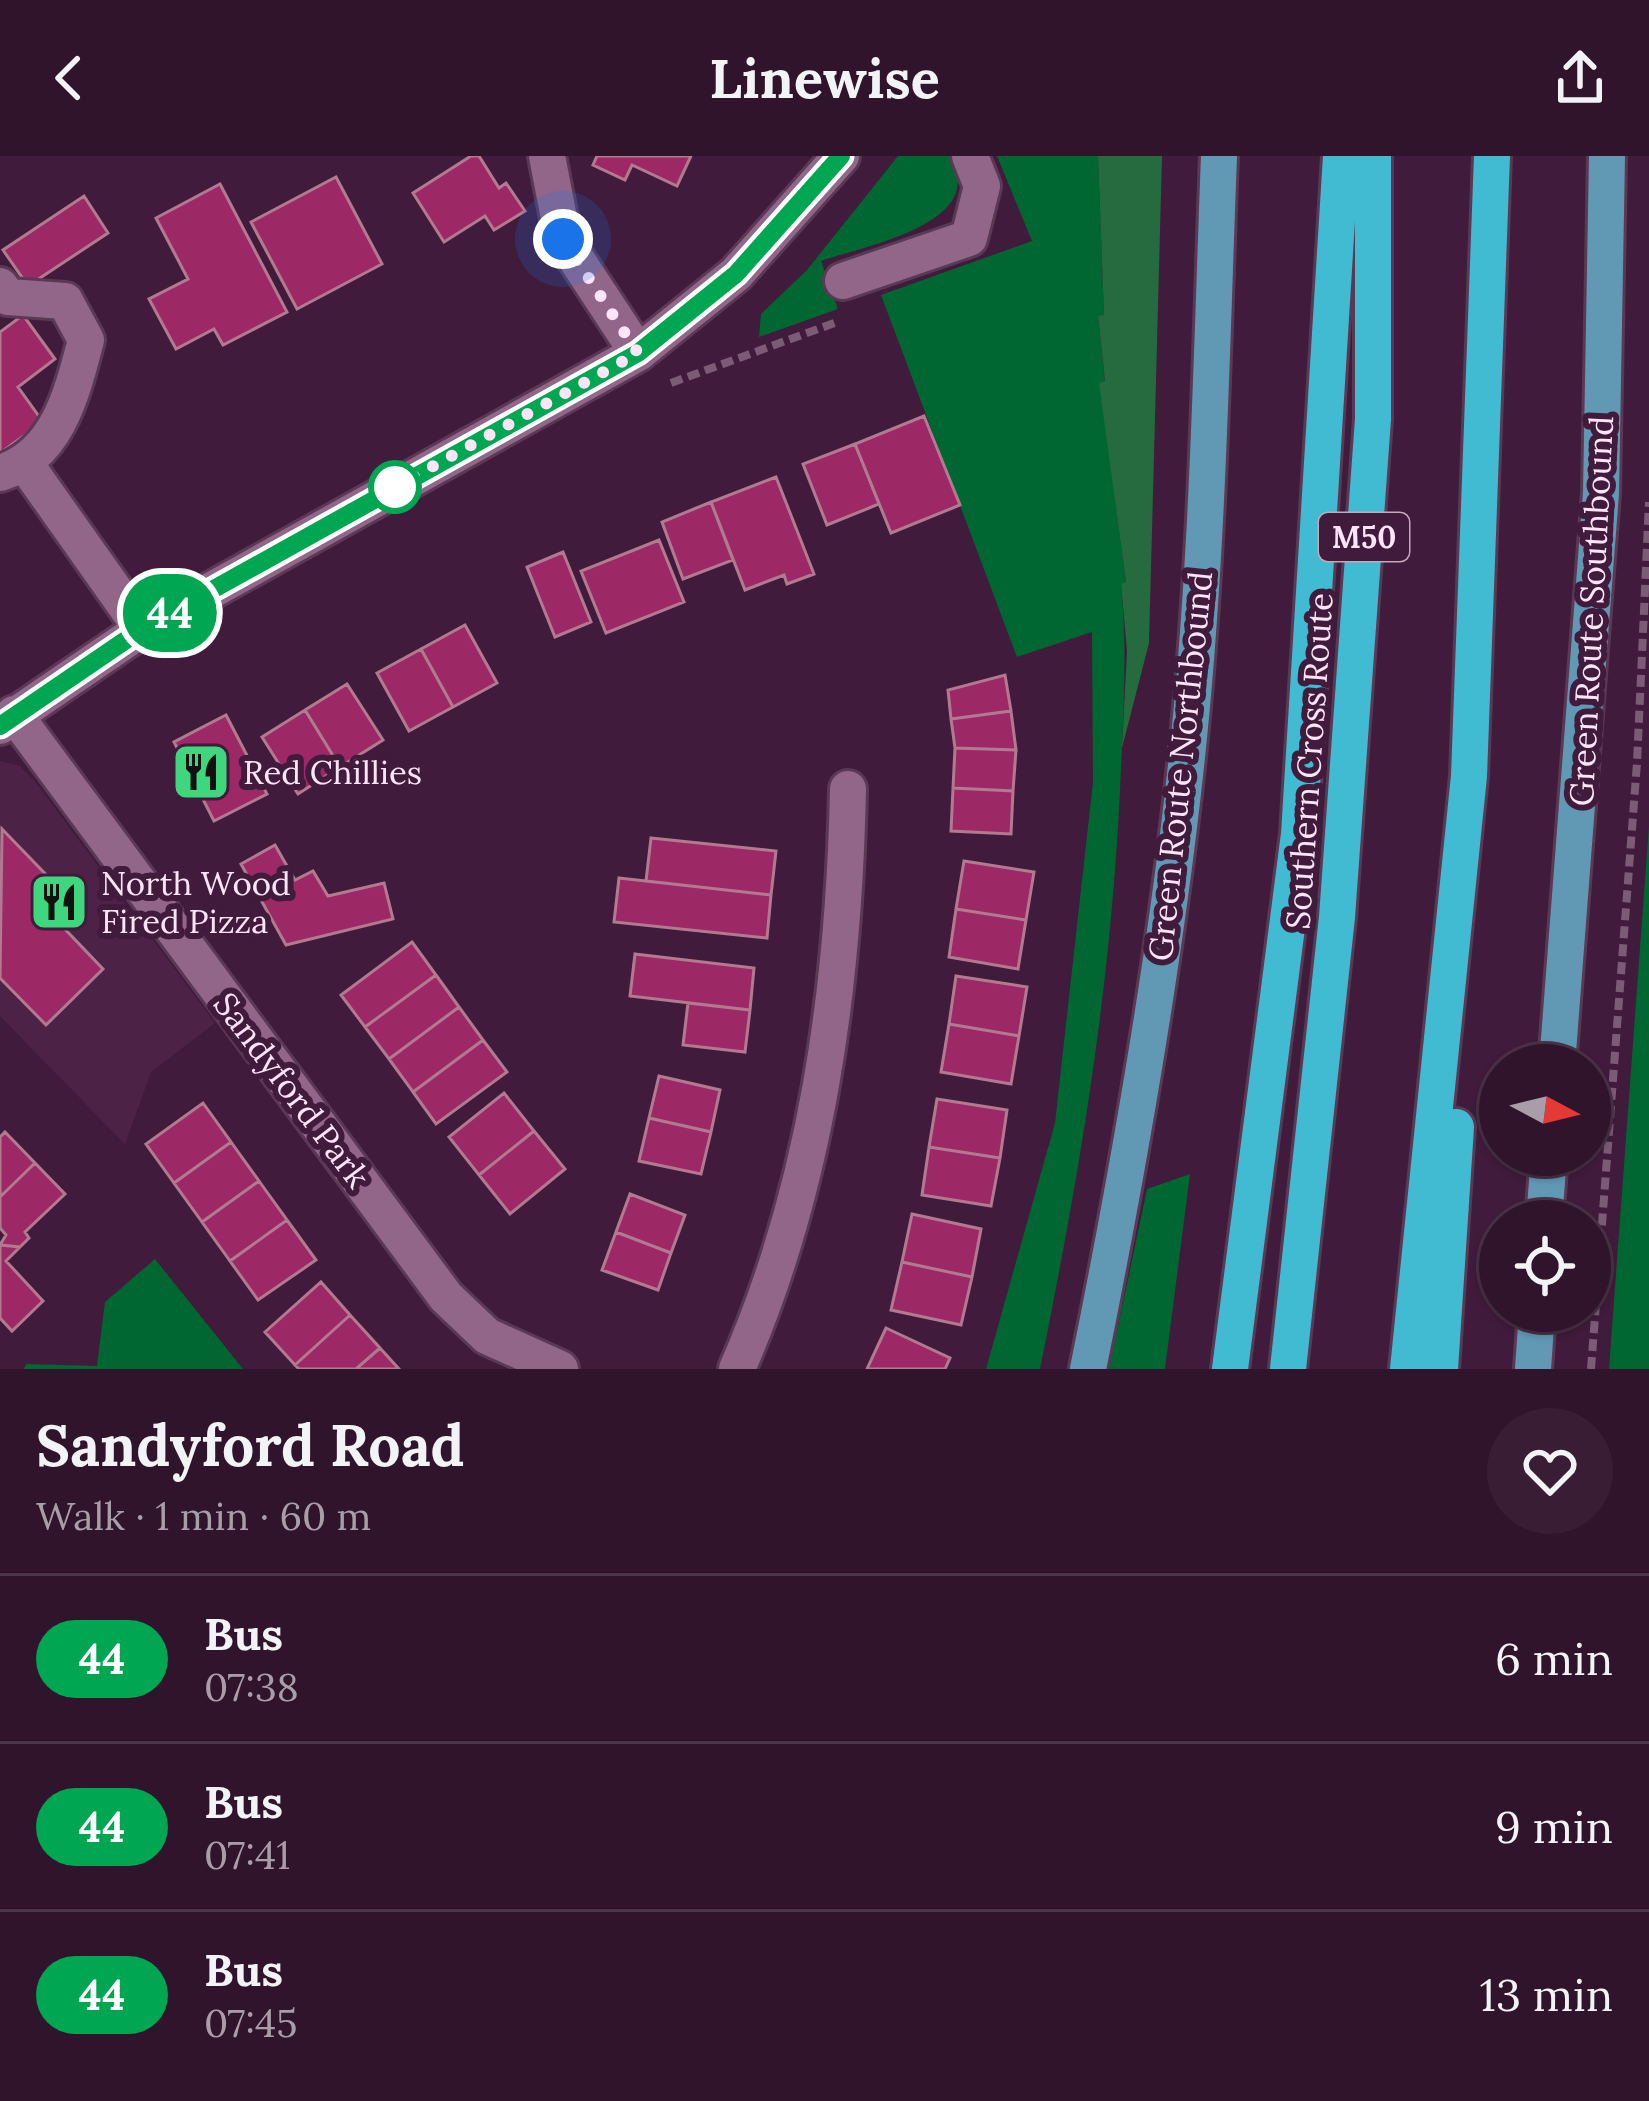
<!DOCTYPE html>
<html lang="en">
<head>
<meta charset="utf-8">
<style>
  body { margin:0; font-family:Lora,serif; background:#381d34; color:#f1f3f6; height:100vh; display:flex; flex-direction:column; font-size:45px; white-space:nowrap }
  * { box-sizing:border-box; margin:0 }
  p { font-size:39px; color:#a89ea9 }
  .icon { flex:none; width:66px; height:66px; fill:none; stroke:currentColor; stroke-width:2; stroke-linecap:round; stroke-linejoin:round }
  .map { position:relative; height:1213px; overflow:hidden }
  .panel { display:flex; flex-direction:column; background:#30142c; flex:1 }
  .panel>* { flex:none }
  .badge { padding:0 24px; border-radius:39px; font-size:42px; line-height:78px }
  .needle { width:78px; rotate:97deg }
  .controls { position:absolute; left:1479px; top:888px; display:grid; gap:24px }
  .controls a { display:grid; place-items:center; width:132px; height:132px; border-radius:50%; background:#30142c; box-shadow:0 3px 9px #0004,0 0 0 3px #4b3348; font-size:60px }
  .you { position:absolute; width:60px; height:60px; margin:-30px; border:9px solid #fff; border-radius:50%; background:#1a73e8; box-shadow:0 0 0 18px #1a73e833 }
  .map>.badge { position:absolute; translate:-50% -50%; box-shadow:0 0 0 6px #fff }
  .round { display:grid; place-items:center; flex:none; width:126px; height:126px; border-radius:63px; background:#381d34 }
  .headline { display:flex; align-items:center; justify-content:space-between; height:204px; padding:0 36px }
  h1 { font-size:57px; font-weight:800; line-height:90px }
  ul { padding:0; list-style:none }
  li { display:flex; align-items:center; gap:36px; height:168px; padding:0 36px; border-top:3px solid #4b3348 }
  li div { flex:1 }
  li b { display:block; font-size:45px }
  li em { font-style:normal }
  li .badge { min-width:132px; font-weight:700; text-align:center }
  header { display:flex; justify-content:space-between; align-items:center; height:156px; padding:0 36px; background:#30142c; font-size:54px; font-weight:800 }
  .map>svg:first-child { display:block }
  .built { fill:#4d2247 }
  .green { fill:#006733 }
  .forest { fill:#266a3f }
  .building { fill:#9d2866; stroke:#b17a91; stroke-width:3 }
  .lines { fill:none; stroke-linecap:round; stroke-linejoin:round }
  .minor-casing { stroke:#5a3955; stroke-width:42 }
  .major-casing { stroke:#5a3955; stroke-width:42 }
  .highway-casing { stroke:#5a3955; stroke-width:42 }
  .path { stroke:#7c5b77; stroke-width:8; stroke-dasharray:12 6; stroke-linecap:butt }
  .minor { stroke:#916689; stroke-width:36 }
  .major { stroke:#6199b5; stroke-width:36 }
  .highway { stroke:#41bbd2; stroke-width:36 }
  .line-casing { stroke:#fff; stroke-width:27 }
  .line { stroke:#00a651; stroke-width:18 }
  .walk { stroke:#fde4f8; stroke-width:12; stroke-dasharray:0 21.6 }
  .stop-dot { fill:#fff; stroke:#00a651; stroke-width:6 }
  .labels { text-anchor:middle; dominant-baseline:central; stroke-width:12; stroke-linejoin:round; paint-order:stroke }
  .shield { fill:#401b3b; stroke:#c4a8bf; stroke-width:3 }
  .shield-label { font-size:30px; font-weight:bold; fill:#fde4f8 }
  .street-label { font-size:33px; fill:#fde4f8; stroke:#401b3b }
  .poi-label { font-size:33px; fill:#fde4f8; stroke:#401b3b; text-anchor:start }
</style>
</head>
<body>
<header><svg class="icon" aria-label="back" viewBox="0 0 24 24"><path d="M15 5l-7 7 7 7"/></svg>Linewise<svg class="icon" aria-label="share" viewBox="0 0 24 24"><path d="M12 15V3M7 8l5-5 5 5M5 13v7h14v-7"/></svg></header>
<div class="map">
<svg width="1649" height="1213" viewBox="0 0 1649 1213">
  <rect width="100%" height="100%" fill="#401b3b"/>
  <path class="built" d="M0,605L20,610L37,628L215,867L151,916L125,988L0,860Z"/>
  <path class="green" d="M898,0H949C992,67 864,90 821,105L838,153L759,181L761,158L807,114Z
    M997,0H1098L1104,159L1098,161L1105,226L1100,228L1126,427L1121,429C1128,498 1123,563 1120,635C1110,838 1080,1015 1040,1213H986L1055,967L1093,626L1092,476L1017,501L881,139L1032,85Z
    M1649,670V1213H1609Z
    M1190,1018L1165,1213H1109L1147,1033Z
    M155,1103L243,1213H24L26,1208L97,1210L105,1146Z"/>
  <path class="forest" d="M1098,0H1162L1149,487L1122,592L1127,495L1121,428L1126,426L1099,227L1105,225L1098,160L1104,159Z"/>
  <path class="building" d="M471,0H479L499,32L506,27L525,55L494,74L485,60L444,86L413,37Z
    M597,0H691L677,30L632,9L625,24L593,9Z
    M336,21L382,108L297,153L251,66Z
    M220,28L287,156L223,189L214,173L176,193L149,143L188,123L156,62Z
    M84,40L108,77L28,130L3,94Z
    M23,159L55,203L18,231L43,266L0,297V176Z
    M924,260L960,349L891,377L855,288Z
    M855,288L879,348L827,369L803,308Z
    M776,321L814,418L787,428L784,419L745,434L711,346Z
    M711,346L733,404L683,423L662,366Z
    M659,384L684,446L606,477L581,415Z
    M563,396L591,466L555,481L527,411Z
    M465,469L497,527L453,551L421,493Z
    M421,493L453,551L409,575L377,517Z
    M1005,519L1011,555L951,563L948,534Z
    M347,528L383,584L340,611L305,554Z
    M305,554L340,611L298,638L262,581Z
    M1011,555L1016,594L955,592L951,563Z
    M226,559L267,638L214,665L174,586Z
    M955,592L1016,594L1013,635L953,632Z
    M953,632L1013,635L1011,678L951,675Z
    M2,673L57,730L40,747L103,813L46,869L0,822Z
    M651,682L776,695L771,739L646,725Z
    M275,689L295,724L313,715L328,740L384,727L393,763L286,789L241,708Z
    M964,705L1034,716L1026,764L956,753Z
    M619,722L771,739L767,782L614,766Z
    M956,753L1026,764L1018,813L949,801Z
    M412,786L436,819L365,871L341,839Z
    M635,798L754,812L750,854L630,840Z
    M436,819L459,851L389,903L365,871Z
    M956,820L1027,831L1019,880L949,868Z
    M688,847L750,854L745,896L683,889Z
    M459,851L483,884L413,936L389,903Z
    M949,868L1019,880L1011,928L941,916Z
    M483,884L507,916L436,968L413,936Z
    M659,920L720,934L711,976L649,962Z
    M504,937L534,975L479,1019L449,981Z
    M937,943L1007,954L1000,1002L929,991Z
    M203,947L231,986L174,1027L146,988Z
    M649,962L711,976L701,1018L639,1005Z
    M534,975L565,1013L510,1058L479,1019Z
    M5,976L35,1007L0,1041V981Z
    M231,986L259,1025L202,1066L174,1027Z
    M929,991L1000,1002L991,1050L922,1039Z
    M35,1007L65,1038L25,1076L29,1082L20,1091L0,1089L6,1079L0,1072V1041Z
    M259,1025L287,1064L230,1105L202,1066Z
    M630,1038L685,1059L671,1097L616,1076Z
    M912,1058L981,1073L972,1121L902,1106Z
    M287,1064L316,1104L258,1144L230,1105Z
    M616,1076L671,1097L658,1134L602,1114Z
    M0,1089L20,1091L6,1105L43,1145L12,1175L0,1162Z
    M902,1106L972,1121L961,1169L891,1154Z
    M321,1126L350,1159L295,1209L265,1176Z
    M350,1159L380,1192L356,1213H299L295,1209Z
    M886,1172L950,1202L945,1213H867Z
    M380,1192L399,1213H356Z"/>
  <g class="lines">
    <defs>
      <path id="minor" d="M547,0L563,83L638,197
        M843,125L969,82L982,30L970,0
        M0,130L8,141L65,145L86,184C72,237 58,299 0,317
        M26,309L142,473
        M14,558L446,1141L487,1180L560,1213
        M0,570L142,473L638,197L736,118L841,0
        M737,1213C817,1031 844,830 848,633"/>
      <path id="major" d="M1557,909L1601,337L1607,0
        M1544,1065L1549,999
        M1088,1213C1128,1016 1163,819 1185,619C1208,414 1211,206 1219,0
        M1533,1213L1537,1155"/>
      <path id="highway" d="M1230,1213L1299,678L1341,0
        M1288,1213L1337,761L1373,263V0
        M1408,1213L1469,620L1492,0
        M1440,1213L1456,971"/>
    </defs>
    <use href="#minor" class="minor-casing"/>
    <use href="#major" class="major-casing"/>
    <use href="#highway" class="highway-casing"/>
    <path class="path" d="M671,227L837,166
      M1591,1213L1637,607L1649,346"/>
    <use href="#minor" class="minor"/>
    <use href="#major" class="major"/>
    <use href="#highway" class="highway"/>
  </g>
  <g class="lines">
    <defs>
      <path id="line" d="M0,570L142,473L638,197L736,118L841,0"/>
    </defs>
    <use href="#line" class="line-casing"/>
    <use href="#line" class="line"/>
    <path class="walk" d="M395,331L638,197L563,83"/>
  </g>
  <defs>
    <symbol id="restaurant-square" viewBox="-11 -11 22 22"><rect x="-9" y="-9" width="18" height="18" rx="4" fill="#3ed77d" stroke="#401b3b"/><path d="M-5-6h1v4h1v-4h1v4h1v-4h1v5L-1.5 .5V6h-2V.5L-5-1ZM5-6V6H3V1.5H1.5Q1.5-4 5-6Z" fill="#111"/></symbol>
  </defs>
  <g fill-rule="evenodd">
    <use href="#restaurant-square" x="168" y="583" width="66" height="66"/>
    <use href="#restaurant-square" x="26" y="713" width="66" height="66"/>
  </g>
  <circle class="stop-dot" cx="395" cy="331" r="24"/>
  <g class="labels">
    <rect class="shield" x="1319" y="357" width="90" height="48" rx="9"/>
    <g class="shield-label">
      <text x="1364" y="381">M50</text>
    </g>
    <g class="street-label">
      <text transform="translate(1591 455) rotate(-87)">Green Route Southbound</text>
      <text transform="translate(1309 605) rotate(-86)">Southern Cross Route</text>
      <text transform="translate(1180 610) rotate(-84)">Green Route Northbound</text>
      <text transform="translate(292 934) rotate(53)">Sandyford Park</text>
    </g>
    <g class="poi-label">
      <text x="243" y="616">Red Chillies</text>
      <text x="101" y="727">North Wood<tspan x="101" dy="38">Fired Pizza</tspan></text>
    </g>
  </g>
</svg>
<div class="controls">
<a><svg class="needle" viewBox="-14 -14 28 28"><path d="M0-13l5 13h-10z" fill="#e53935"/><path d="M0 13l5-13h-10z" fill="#a89ea9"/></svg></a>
<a><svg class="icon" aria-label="locate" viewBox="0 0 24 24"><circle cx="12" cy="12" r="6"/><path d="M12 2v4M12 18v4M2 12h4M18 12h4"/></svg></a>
</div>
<div class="you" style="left:563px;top:83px"></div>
<b class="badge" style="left:170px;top:457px;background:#00a651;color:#fff">44</b>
</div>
<section class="panel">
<div class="headline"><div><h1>Sandyford Road</h1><p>Walk · 1 min · 60 m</p></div><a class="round"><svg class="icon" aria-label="heart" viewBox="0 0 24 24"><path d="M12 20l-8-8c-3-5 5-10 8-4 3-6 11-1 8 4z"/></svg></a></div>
<ul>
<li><span class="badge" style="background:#00a651;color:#fff">44</span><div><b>Bus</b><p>07:38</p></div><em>6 min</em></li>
<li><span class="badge" style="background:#00a651;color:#fff">44</span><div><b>Bus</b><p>07:41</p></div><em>9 min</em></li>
<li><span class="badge" style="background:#00a651;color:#fff">44</span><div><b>Bus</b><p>07:45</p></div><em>13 min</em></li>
</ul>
</section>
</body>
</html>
